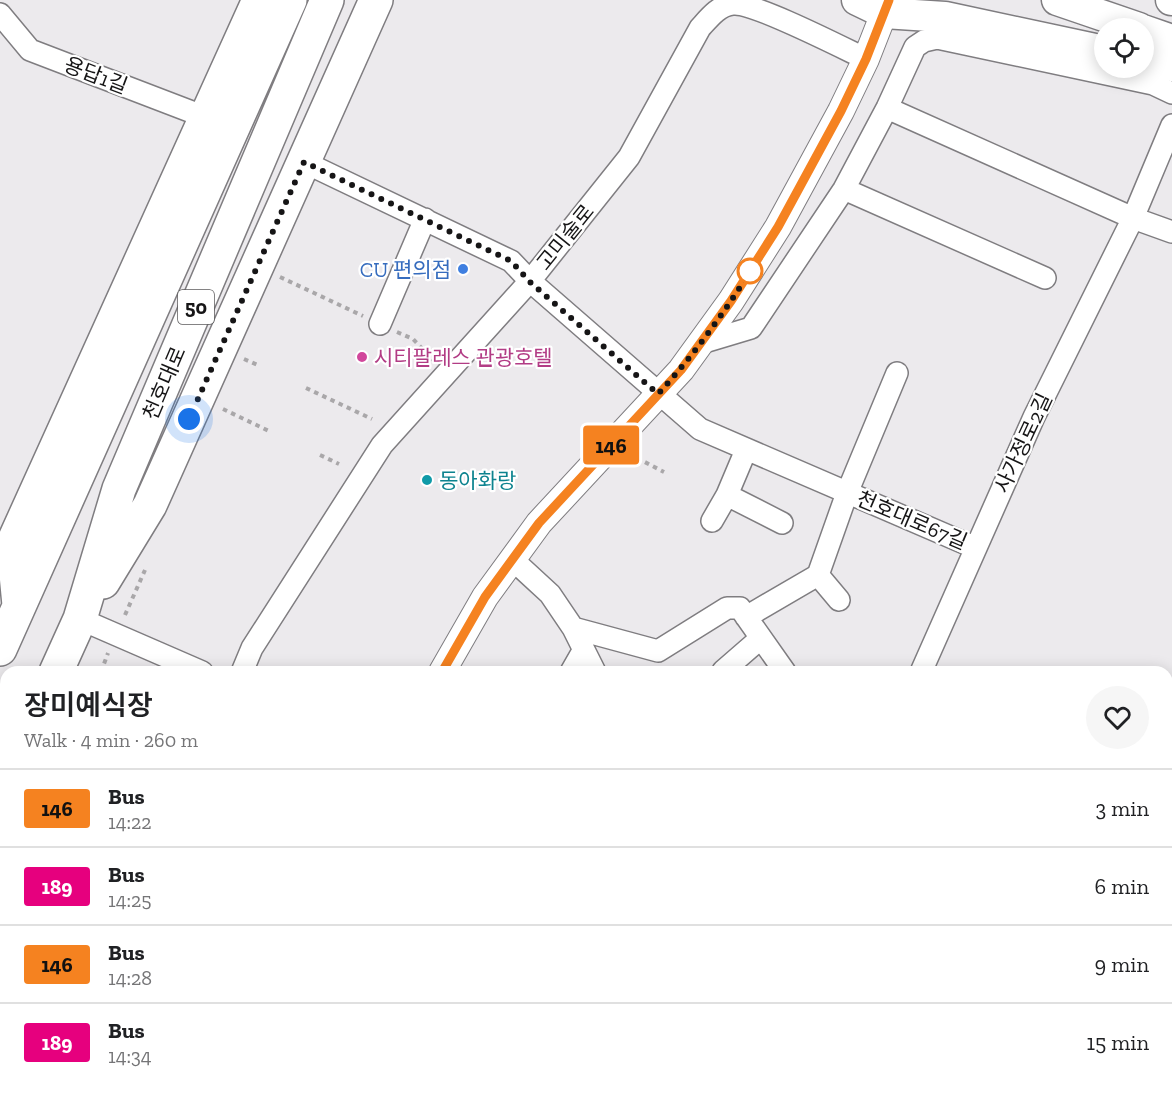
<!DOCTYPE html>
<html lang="en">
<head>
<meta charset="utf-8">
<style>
  body { margin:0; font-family:"Zilla Slab","Noto Sans KR",serif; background:#f6f6f6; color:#202124; height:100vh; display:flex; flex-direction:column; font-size:22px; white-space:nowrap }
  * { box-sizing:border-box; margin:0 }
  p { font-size:20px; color:#757577 }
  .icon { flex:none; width:33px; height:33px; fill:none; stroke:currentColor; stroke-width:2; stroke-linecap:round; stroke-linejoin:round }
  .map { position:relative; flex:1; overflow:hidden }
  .side { position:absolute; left:0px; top:666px; width:1173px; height:428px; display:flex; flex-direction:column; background:#fff; border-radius:18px 18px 0 0; box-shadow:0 3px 15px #0003 }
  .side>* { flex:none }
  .badge { padding:0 12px; border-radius:4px; font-size:21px; line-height:39px }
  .tools { position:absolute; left:1094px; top:18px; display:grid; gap:12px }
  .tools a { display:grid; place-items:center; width:60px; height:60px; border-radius:50%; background:#fff; box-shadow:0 3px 15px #0003; font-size:30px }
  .you { position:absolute; width:30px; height:30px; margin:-15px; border:4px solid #fff; border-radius:50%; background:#1a73e8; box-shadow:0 0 0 9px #1a73e833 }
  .map>.badge { position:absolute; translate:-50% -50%; box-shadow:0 0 0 3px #fff }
  .round { display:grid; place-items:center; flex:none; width:63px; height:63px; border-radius:32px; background:#f6f6f6 }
  .overview { display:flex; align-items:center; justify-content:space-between; height:102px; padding:0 24px }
  h1 { font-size:28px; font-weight:600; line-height:45px }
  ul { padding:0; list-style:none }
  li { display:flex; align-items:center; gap:18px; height:78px; padding:0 24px; border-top:2px solid #e0e0e0 }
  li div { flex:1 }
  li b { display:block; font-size:22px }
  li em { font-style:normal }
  li .badge { min-width:66px; font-weight:700; text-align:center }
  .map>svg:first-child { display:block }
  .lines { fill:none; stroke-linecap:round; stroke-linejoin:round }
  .minor-casing { stroke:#7f7d80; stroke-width:24 }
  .tertiary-casing { stroke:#7f7d80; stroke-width:28 }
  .secondary-casing { stroke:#7f7d80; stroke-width:33 }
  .primary-casing { stroke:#7f7d80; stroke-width:36 }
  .path { stroke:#a9a7a9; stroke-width:4; stroke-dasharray:4.5 4.5; stroke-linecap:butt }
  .minor { stroke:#fff; stroke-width:21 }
  .tertiary { stroke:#fff; stroke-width:26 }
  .secondary { stroke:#fff; stroke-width:30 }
  .primary { stroke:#fff; stroke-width:33 }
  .line-casing { stroke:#fff; stroke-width:14 }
  .line { stroke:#f58220; stroke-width:9 }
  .walk { stroke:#161516; stroke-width:6; stroke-dasharray:0 10.8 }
  .shop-dot { fill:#3f7fe0; stroke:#fff; stroke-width:2 }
  .stop-dot { fill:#fff; stroke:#f58220; stroke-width:3 }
  .hotel-dot { fill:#d1479c; stroke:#fff; stroke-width:2 }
  .culture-dot { fill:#0f9aa8; stroke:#fff; stroke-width:2 }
  .labels { text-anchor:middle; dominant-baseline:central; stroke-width:4.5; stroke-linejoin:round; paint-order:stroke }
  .shield { fill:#fff; stroke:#5c5b5c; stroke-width:1.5 }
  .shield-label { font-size:20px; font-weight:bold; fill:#161516 }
  .street-label { font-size:21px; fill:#161516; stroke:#fff }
  .shop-label { font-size:21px; fill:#366cbe; stroke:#fff; text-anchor:end }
  .hotel-label { font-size:21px; fill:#b23c85; stroke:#fff; text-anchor:start }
  .culture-label { font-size:21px; fill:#0d838f; stroke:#fff; text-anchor:start }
</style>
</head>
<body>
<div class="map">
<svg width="1172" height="1093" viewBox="0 0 1172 1093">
  <rect width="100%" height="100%" fill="#eceaed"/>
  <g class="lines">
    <defs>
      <path id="minor" d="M0,14L30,50L205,117
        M887,108L1133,218L1172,232
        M304,162L511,261L530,281L700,429L976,548
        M844,189L1045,278
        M380,324L425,219
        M701,343L751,328L844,189L887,108L915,47L924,41L937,38L1153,84L1172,93
        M727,495L782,523
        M712,521L727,495L746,450
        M512,559L550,594L573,628L595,672
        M839,600L818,575L847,493L897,373
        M746,617L818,575
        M80,619L202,672
        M573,628L658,651L727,608H740L785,672
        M723,671L761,638
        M242,672L252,648L382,445L530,281L629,157L700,28C709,18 719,5 733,4C753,2 843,48 866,59
        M571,672L583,651
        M921,672L1034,417L1133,218L1172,125
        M0,1021L6,1024
        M1167,1034L1172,1035
        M147,1088L159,1093
        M56,1093L58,1088
        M523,1093L525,1088
        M668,1093V1088
        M748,1093L751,1088"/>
      <path id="tertiary" d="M442,672L485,597L539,523L681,370L731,301L778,227L841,111L866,59L884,13
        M245,1093L248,1088"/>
      <path id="secondary" d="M857,0L884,13L945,17L1104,51
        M1057,0L1139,28
        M1171,0H1172
        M1143,30L1172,40
        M1143,60L1172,66"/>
      <path id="primary" d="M103,582L150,505L376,0
        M19,605L13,543L259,0
        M0,649L290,0
        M56,672L80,619L119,489L327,0
        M0,795L6,782"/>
    </defs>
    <use href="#minor" class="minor-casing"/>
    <use href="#tertiary" class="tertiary-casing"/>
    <use href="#secondary" class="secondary-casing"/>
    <use href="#primary" class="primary-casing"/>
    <path class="path" d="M280,277L363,316
      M397,332L413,339L433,360
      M244,359L260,366
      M306,388L372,419
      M223,409L271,432
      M320,455L339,464
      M637,458L664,472
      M125,615L145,570
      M101,672L108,653
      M0,906L6,893"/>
    <use href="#minor" class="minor"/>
    <use href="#tertiary" class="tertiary"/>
    <use href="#secondary" class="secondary"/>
    <use href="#primary" class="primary"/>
  </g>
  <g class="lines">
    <defs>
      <path id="line" d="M442,672L485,597L539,523L681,370L731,301L778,227L841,111L866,59L889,0"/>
    </defs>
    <use href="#line" class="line-casing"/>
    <use href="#line" class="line"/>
    <path class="walk" d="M189,419L304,162L511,261L530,282L658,394C695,354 726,310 755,264L750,271"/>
  </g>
  <circle class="shop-dot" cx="463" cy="269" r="6"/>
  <circle class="stop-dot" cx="750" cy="271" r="12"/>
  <circle class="hotel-dot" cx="362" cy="357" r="6"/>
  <circle class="culture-dot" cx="427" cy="480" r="6"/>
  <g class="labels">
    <rect class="shield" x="178" y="290" width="36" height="34" rx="4.5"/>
    <g class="shield-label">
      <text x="196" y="307">50</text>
    </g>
    <g class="street-label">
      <text transform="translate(96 75) rotate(21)">용답1길</text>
      <text transform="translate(565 237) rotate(-51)">고미술로</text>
      <text transform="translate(164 383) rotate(-67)">천호대로</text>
      <text transform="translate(1023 443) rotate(-65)">사가정로2길</text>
      <text transform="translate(912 520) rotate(23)">천호대로67길</text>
    </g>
    <g class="shop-label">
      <text x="451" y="269">CU 편의점</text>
    </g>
    <g class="hotel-label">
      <text x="374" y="357">시티팔레스 관광호텔</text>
    </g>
    <g class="culture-label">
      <text x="439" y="480">동아화랑</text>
    </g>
  </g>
</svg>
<div class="tools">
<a><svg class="icon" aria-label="locate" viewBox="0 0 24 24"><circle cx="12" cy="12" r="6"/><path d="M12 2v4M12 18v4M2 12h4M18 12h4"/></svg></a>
</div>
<div class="you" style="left:189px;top:419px"></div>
<b class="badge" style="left:611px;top:445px;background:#f58220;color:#111">146</b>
<section class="side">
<div class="overview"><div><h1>장미예식장</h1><p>Walk · 4 min · 260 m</p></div><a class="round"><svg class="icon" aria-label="heart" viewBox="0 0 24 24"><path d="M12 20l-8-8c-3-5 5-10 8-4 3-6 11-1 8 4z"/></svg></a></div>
<ul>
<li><span class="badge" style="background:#f58220;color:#111">146</span><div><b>Bus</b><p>14:22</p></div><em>3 min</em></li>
<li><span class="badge" style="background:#e6007e;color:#fff">189</span><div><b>Bus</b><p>14:25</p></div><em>6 min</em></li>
<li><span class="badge" style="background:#f58220;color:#111">146</span><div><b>Bus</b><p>14:28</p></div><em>9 min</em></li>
<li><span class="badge" style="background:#e6007e;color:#fff">189</span><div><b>Bus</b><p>14:34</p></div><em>15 min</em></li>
</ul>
</section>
</div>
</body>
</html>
